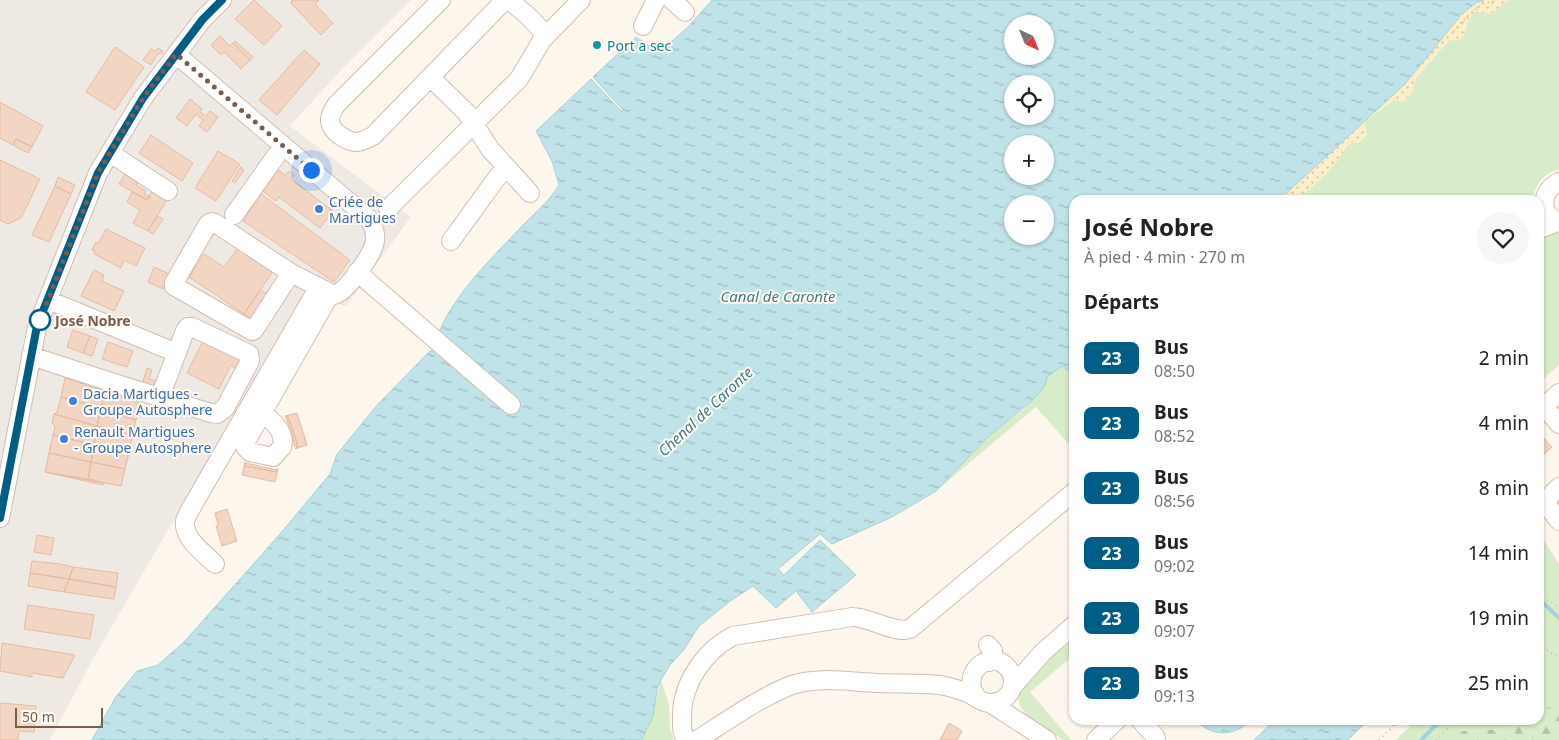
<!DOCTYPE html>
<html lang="fr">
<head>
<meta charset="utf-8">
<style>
  body { margin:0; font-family:"Noto Sans",sans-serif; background:#f6f6f6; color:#222; height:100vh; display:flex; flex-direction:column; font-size:19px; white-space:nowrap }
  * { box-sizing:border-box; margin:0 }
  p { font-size:16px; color:#767676 }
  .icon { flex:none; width:28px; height:28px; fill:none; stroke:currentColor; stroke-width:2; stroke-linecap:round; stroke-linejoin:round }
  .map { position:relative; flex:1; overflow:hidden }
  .panel { position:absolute; left:1069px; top:195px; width:475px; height:530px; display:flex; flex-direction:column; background:#fff; border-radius:15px; box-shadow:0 1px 4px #0004 }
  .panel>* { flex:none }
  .badge { padding:0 10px; border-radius:8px; font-size:18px; line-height:32px }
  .needle { width:32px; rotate:137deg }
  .fabs { position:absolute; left:1004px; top:15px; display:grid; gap:10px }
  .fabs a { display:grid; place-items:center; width:50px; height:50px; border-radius:50%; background:#fff; box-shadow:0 1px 4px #0004; font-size:25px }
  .scale { position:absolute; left:15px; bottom:12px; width:88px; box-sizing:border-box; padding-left:5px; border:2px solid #7a5c4d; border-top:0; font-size:14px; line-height:18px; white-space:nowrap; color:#7a5c4d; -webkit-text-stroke:4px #fffaf3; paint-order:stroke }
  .you { position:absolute; width:25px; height:25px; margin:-12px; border:4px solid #fff; border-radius:50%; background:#1a73e8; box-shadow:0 0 0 8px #1a73e833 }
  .map>.badge { position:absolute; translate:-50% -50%; box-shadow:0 0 0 2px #fff }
  h2 { padding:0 15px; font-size:19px; line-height:45px }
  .round { display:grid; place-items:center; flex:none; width:52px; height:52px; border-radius:26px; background:#f6f6f6 }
  .head { display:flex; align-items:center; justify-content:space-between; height:85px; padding:0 15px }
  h1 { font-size:24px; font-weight:700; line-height:38px }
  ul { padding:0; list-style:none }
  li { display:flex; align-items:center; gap:15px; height:65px; padding:0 15px }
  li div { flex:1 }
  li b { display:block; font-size:19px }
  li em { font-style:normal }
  li .badge { min-width:55px; font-weight:700; text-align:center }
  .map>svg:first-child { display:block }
  .industrial { fill:#efe9e4 }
  .green { fill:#d8ecc9 }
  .forest { fill:url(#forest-firs) }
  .sand { fill:url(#sand-dots) }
  .water { fill:url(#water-ripples); stroke:#a5d3da; fill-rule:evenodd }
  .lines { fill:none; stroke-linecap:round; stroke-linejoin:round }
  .stream { stroke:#a5d3da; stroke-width:4 }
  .building { fill:#f3d5c3; stroke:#e6bba3 }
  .minor-casing { stroke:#d1beb0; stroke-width:20 }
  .path { stroke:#d9b8a5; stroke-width:2; stroke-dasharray:1 4; stroke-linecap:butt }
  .minor { stroke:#fff; stroke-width:18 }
  .line-casing { stroke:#fff; stroke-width:11 }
  .line { stroke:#005d86; stroke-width:8 }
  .walk { stroke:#7a5c4d; stroke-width:5; stroke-dasharray:0 9 }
  .culture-dot { fill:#0f9aa8; stroke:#fffaf3; stroke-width:2 }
  .shop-dot { fill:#3f7fe0; stroke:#fffaf3; stroke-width:2 }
  .stop-dot { fill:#fff; stroke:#005d86; stroke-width:2.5 }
  .labels { text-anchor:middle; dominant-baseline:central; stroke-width:4; stroke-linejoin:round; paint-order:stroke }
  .culture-label { font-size:14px; fill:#0d838f; stroke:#fffaf3; text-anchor:start }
  .shop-label { font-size:14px; fill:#366cbe; stroke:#fffaf3; text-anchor:start }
  .stop-label { font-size:14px; font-weight:bold; fill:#7a5c4d; stroke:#fffaf3; text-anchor:start }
  .water-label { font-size:15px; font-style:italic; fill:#437c86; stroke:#fffaf3 }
</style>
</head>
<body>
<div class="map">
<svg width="1559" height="740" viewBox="0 0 1559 740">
  <defs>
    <pattern id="forest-firs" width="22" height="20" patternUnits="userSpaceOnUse" patternTransform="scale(1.25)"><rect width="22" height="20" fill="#d8ecc9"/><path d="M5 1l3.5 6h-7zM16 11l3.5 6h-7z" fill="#b4c2a5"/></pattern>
    <pattern id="sand-dots" width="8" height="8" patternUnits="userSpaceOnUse" patternTransform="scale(1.25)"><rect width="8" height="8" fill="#fcefc7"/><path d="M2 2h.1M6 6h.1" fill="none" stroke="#d1c5a4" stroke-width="1.8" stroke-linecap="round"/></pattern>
    <pattern id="water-ripples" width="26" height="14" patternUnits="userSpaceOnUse" patternTransform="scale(1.25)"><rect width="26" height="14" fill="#bfe3e8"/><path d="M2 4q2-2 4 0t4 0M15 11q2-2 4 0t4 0" fill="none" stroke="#a0bbbe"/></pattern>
  </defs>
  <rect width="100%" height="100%" fill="#fdf6ec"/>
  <path class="industrial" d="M0,0H411L341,70L290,126L411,217L346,306L304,296L93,659L50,740H0Z"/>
  <path class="green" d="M1509,0H1559V170C1543,172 1536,185 1532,200H1296C1311,188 1326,176 1337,161C1342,154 1345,148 1352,142L1358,143L1365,121L1394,100L1412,93L1416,78L1449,40L1464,35L1468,20L1476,11L1491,13Z
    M1555,231H1559V365L1539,383V237Z
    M1062,366L1074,374V450L1036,407L936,491C954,473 970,455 988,437C1008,419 1040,404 1047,377Z
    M1539,533L1559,564V705H1553L1539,712Z
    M1074,639V655L1030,692L1071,740H1063L1030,720L1021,708L1018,699L1020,689L1043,664Z
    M661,680L669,705L670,729L674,740H642L647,732Z
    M1416,720H1522L1502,729L1463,731L1450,740H1396Z"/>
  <path class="forest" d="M1553,705H1559V740H1450L1463,731L1501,729L1522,720H1539V712Z"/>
  <path class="sand" d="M1484,0H1509L1491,14L1476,11L1468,20L1464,35L1459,41L1449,40L1416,78L1412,93L1403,102L1393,100L1365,120L1367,136L1358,143L1352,142C1345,148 1342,154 1337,161C1326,176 1311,188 1296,200H1279L1405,84L1462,14L1476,3Z"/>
  <path class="water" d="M712,0H1484L1476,3L1462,14L1405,84L1279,200H1074V374L1062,366L1047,377L1045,386L1032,401L989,436L936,491L892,517L832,544L820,534L778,569L784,575L820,540L856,575L812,612L796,591L776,608L753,586L729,602L699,626L683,651L670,665L661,680L657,689L653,716L642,740H92L115,698L137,671L158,665L184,642L280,534L330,474L337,454L379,403L430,351L437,350L510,416L518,407L439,332C457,290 494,256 525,223C537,211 550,200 559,185L552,161L536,131L591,79L622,112L623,110L593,77L636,37L651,47L670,43L688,27ZM1012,24H1045V56H1012ZM1012,84H1045V116H1012ZM1012,144H1045V176H1012ZM1012,204H1045V236H1012Z
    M1196,720H1251C1235,737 1211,737 1196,720Z
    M1275,720H1368L1348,740H1254Z"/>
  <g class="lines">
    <path class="stream" d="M1539,599L1559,618
      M1421,740L1441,720"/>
  </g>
  <path class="building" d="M254,0L282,26L264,45L235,19Z
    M292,0H319L315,4L333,23L321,35L291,3Z
    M220,36L230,46L233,43L250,60L241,69L224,52L221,55L211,45Z
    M235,41L253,57L250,60L233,43Z
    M115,47L144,67L115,110L86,92Z
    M158,48L163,51L161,54L158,53L151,65L143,60L151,49L155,51Z
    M304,50L320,64L277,115L259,100Z
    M190,99L202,109L200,112L206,116L210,111L218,117L207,132L199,126L203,120L196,114L187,126L176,118Z
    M0,102L43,126L32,147L16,139L13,145L0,138Z
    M151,135L193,163L182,181L139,153Z
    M16,139L32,147L28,153L13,145Z
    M218,151L240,164L216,201L195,188Z
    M0,160L40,179L21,218L8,224L0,220Z
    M241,167L244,170L235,183L232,181Z
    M278,170L285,175L289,171L294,175L291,179L333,211L320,228L279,197L276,201L263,191Z
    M125,174L138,182L136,185L146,191L144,194L150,197L147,200L119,184Z
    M58,177L75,185L71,194L55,186Z
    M55,186L71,194L49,242L32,235Z
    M152,191L167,200L148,231L133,223L140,210L127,202L132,192L147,200Z
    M261,194L350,260L334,282L243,221Z
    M157,216L163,219L153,234L148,231Z
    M106,229L145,248L136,266L124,260L121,268L94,254L95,251L92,250L96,242L98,244Z
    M239,246L274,270L244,314L189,277L204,254L224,267Z
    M154,267L169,274L163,289L148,282Z
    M94,270L104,275L102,281L124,291L114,311L81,296Z
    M260,290L268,294L251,318L244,314Z
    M73,330L90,336L83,353L67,347Z
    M90,336L98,339L92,356L83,353Z
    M203,341L241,360L237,369L231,365L219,389L187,373Z
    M108,342L133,351L127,367L102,359Z
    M147,368L152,370L149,379L156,381L153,389L142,385Z
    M65,378L105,391L101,409L61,397Z
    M105,391L139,403L136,420L101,409Z
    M61,397L101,409L97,426L54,414L57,412Z
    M101,409L136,420L132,436L97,426Z
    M297,413L307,445L295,449L298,446L288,417L285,416Z
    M54,414L97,426L94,445L53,435L55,426L52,423Z
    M286,417H288L298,446L295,447Z
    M97,426L132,436L129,453L94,445Z
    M1540,434L1552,447L1539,459V435Z
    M53,435L94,445L91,462L49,453Z
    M94,445L129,453L125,469L91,462Z
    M49,453L91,462L88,480L45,472Z
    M91,462L125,469L121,486L88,480Z
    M245,462V466L276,472V469H278L275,482L242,475Z
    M246,463L276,470V472L245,466Z
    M45,472L93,480L104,483L103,485Z
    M227,509L237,541L222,546L216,526L218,525L215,513Z
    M37,535L54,538L51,555L34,552Z
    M32,561L60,564L73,567L69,579L30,573Z
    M73,567L118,573L116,587L69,579Z
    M30,573L63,578L69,579L64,592L28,586Z
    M69,579L116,587L114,599L64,592Z
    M28,605L94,615L90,639L24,629Z
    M2,643L75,655L63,678L32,673V677L0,671Z
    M0,703L36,706L34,732L19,731L18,740H0Z
    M949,723L962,731L957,740H940Z"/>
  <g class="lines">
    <defs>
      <path id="minor" d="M441,0L336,105C334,110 329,115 330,121C331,132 347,142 357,142C362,142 368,138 373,136L505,0
        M509,0L529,17L546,35
        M672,0L685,12
        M643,26L656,0
        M176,54L369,219C373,226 376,232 375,241C373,254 347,292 334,295L291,273L215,223L212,222L208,224L174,283V286L252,331L254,330L291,273
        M430,77L466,112L490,149L530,193
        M110,153L168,191
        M1559,182C1540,191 1539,215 1559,222
        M388,209L519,79L542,40L581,0
        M234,215L283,146
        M1539,229L1558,222
        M451,241L496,179L506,167
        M357,272L511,405
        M48,300L177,353
        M31,356C91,376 151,395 211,413L217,414L225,408L250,361L249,354L192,327H188L185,331L160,397
        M1544,406L1559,424
        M1539,411L1559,393
        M262,414C273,420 286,433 282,447L273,457L250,452L245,447V443L324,305L330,294
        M1559,487C1541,504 1546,503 1559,521
        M0,518L37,327L98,173L143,98L203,19L222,0
        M215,564C204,553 183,539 185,521C186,517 189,513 190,510L318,288
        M988,645L993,651L989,662
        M1013,686L1042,653L1074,625
        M990,703L1047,740
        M1140,720L1155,736L1156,740
        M687,740C681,733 682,726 682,718C681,685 704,651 733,636L852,617C870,617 894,634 910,629L1074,492
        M697,740C724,723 762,696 792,685C818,676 851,682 878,683C899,684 919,683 939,685C949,686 959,690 968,693C976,697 983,704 992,703C1010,702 1020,681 1007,667C988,648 958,675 978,699
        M1096,740L1117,720"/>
    </defs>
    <use href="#minor" class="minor-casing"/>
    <path class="path" d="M1454,31C1466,17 1476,6 1494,0
      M1539,594L1559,608
      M1539,644L1559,658
      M1379,740L1400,720
      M1436,740L1456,720"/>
    <use href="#minor" class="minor"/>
  </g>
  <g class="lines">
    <defs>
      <path id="line" d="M0,518L37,326L98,173L143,98L203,19L222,0"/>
    </defs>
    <use href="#line" class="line-casing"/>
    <use href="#line" class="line"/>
    <path class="walk" d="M40,320L98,173L143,98L176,54L311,170"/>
  </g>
  <circle class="culture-dot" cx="597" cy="45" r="5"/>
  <g class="shop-dot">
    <circle cx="319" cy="209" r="5"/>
    <circle cx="73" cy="401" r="5"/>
    <circle cx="64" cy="439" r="5"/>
  </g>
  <circle class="stop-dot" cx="40" cy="320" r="10"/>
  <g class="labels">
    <g class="culture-label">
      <text x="607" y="45">Port a sec</text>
    </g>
    <g class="shop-label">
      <text x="329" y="201">Criée de<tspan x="329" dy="16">Martigues</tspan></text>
      <text x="83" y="393">Dacia Martigues -<tspan x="83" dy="16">Groupe Autosphere</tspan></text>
      <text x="74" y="431">Renault Martigues<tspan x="74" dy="16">- Groupe Autosphere</tspan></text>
    </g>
    <g class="stop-label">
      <text x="55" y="320">José Nobre</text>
    </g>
    <g class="water-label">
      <text x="778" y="296">Canal de Caronte</text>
      <text transform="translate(705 411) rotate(-43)">Chenal de Caronte</text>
    </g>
  </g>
</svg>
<div class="fabs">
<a><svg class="needle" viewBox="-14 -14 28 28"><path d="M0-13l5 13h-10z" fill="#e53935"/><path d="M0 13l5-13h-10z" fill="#767676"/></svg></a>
<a><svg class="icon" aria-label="locate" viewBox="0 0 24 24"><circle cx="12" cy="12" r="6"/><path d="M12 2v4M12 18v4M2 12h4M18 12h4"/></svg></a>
<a>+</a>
<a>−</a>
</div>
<div class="scale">50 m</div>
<div class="you" style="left:311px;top:170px"></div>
<section class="panel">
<div class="head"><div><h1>José Nobre</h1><p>À pied · 4 min · 270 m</p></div><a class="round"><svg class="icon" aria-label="heart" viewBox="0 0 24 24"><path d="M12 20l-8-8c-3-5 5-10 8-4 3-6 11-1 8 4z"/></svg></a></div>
<h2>Départs</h2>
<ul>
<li><span class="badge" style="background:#005d86;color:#fff">23</span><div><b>Bus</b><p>08:50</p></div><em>2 min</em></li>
<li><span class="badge" style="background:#005d86;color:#fff">23</span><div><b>Bus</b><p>08:52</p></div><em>4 min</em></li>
<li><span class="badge" style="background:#005d86;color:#fff">23</span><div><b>Bus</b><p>08:56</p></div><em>8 min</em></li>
<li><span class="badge" style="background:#005d86;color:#fff">23</span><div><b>Bus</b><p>09:02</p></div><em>14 min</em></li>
<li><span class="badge" style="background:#005d86;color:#fff">23</span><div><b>Bus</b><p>09:07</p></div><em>19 min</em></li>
<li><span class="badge" style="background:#005d86;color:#fff">23</span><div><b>Bus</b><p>09:13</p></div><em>25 min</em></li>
</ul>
</section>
</div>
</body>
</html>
